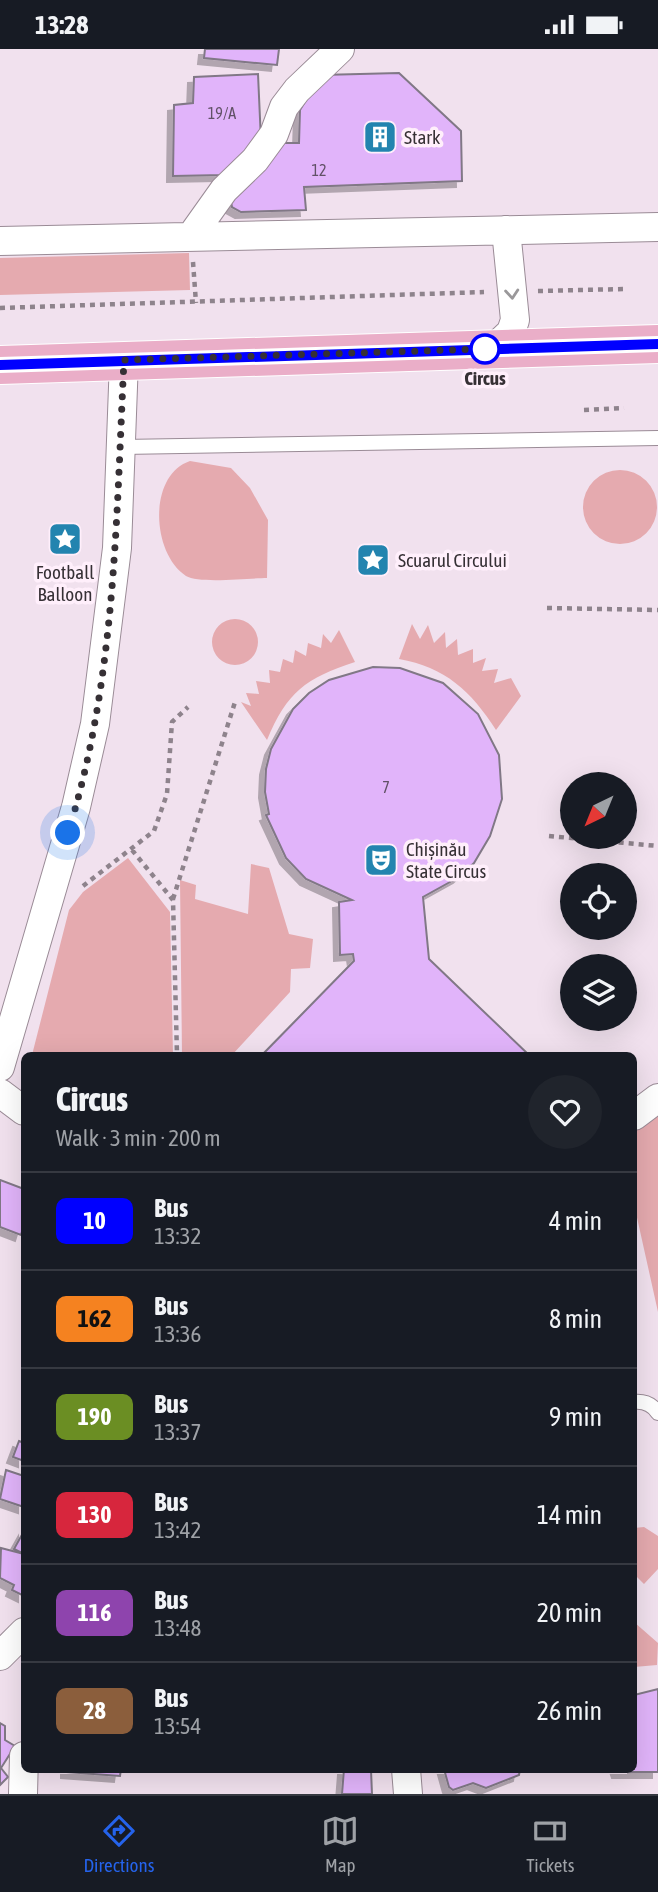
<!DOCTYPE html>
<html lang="en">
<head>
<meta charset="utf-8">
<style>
  body { margin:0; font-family:"Asap Condensed",sans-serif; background:#20242c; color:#f1f3f6; height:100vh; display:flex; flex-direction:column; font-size:26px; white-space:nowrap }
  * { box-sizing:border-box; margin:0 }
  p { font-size:23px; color:#9ea1a6 }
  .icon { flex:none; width:38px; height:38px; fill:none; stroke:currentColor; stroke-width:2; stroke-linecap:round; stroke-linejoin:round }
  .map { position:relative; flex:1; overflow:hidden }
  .panel { position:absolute; left:21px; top:1003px; width:616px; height:721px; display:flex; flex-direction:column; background:#171b24; border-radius:10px; box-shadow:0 7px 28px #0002 }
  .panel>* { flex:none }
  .badge { padding:0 14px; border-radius:10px; font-size:24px; line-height:46px }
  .needle { width:46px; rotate:223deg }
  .fabs { position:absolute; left:560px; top:723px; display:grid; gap:14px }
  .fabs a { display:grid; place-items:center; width:77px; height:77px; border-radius:50%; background:#171b24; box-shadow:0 7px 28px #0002; font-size:35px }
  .you { position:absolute; width:35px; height:35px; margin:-18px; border:5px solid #fff; border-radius:50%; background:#1a73e8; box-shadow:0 0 0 10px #1a73e833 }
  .map>.badge { position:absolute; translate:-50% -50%; box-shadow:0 0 0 4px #fff }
  .round { display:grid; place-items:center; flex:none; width:74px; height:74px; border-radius:37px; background:#20242c }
  .summary { display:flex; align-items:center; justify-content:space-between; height:119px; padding:0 35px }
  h1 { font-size:33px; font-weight:800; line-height:52px }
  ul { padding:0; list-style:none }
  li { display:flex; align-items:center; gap:21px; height:98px; padding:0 35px; border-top:2px solid #363941 }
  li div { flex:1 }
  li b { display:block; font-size:26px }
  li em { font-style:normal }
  li .badge { min-width:77px; font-weight:700; text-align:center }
  .status { display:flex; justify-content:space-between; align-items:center; height:49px; padding:0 35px; background:#171b24; direction:ltr }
  .status svg { height:19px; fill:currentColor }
  .menu { display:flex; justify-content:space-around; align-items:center; height:98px; border-top:2px solid #363941; background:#171b24; font-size:19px; color:#9ea1a6 }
  .menu a { display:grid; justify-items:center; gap:4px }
  .menu .on { color:#2563eb }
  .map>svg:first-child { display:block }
  .green { fill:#e5aaaf }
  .building { fill:#e1b4fa; stroke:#817886; stroke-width:2; filter:url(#shadow) }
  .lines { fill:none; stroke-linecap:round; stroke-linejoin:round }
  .lane-casing { stroke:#9a8b96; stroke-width:16 }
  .street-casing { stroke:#9a8b96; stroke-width:30 }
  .primary-casing { stroke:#fff; stroke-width:40 }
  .path { stroke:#8e838c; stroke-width:4.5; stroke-dasharray:5 5; stroke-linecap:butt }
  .lane { stroke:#fff; stroke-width:14 }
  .street { stroke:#fff; stroke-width:28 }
  .primary { stroke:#eaaec8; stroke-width:38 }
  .oneway { stroke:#9a989a }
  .line-casing { stroke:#fff; stroke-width:16 }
  .line { stroke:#00f; stroke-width:10 }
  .walk { stroke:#363035; stroke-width:7; stroke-dasharray:0 12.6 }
  .stop-dot { fill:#fff; stroke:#00f; stroke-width:3.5 }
  .labels { text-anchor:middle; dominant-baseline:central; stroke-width:7; stroke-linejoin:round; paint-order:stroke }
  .number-label { font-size:16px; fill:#615166 }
  .poi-label { font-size:19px; fill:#363035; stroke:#ffeffb; text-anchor:start }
  .stop-label { font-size:19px; font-weight:bold; fill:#363035; stroke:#ffeffb }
</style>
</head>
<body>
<div class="status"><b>13:28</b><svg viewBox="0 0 49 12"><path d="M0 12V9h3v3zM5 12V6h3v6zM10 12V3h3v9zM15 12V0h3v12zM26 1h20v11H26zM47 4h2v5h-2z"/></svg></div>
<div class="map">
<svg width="658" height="1745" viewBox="0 0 658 1745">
  <defs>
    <filter id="shadow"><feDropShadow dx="-6" dy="6" stdDeviation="0" flood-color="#0004"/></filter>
  </defs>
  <rect width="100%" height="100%" fill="#f1e1ee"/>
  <path class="green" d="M189,204L190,241L0,246V209Z
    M190,412L231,419L250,439L268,471L267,529C250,529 199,535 186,527C151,504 148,426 190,412Z
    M583 458a37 37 0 1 1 74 0a37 37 0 1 1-74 0Z
    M212 593a23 23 0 1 1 46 0a23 23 0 1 1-46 0Z
    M412,575L420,590L428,576L434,594L445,583L446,599L457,590L458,606L473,600V614L486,609L482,622L498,620L494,634L511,629L521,647L496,681C471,642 445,618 399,610Z
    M339,581L355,613C306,629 287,643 267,691L241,653L251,657L246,644L259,645L256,632L270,634L269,621L280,623L283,610L293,614L295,601L306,607L308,594L321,599L323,585L331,594Z
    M128,809L170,863L173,1006H32L69,861L83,843Z
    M251,815L269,819L289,885L313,890L310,919L291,920L290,943L232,1006H182L180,831L196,836L195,850L248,865Z
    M658,1066V1263L634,1155V1081Z
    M644,1478L658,1487V1520L644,1535L634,1525V1479Z
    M634,1573L658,1594L657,1616L634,1618Z"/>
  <path class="building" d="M205,0H279L277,16L204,9Z
    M399,24L461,82L462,132L304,138L306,161L241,163L232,158L231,153L280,94H299L300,61L321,26Z
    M258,25L261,92L223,126L173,127L174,56L193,54L194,28Z
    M373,618L400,619L443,634L478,665L499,706L502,750L490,787L474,814L459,828L423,848L429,910L529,1006H262L354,912L353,905L340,906L339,853L352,851L306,830L286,809L266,766L269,765L265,743L266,720L271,700L293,660L309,644L329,631Z
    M0,1131L24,1140V1176L21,1186L0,1178Z
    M19,1392L24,1394V1412L13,1408Z
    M6,1421L24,1427V1458L0,1450Z
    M24,1482V1505L14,1500Z
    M1,1499L24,1505V1547L12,1541L14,1536L0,1529Z
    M658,1640V1723H618L617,1720H634V1646Z
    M0,1674L5,1677V1691L15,1697L1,1719L8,1728L0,1736Z
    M67,1720H121L120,1727L67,1723Z
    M344,1720L371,1721L372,1745H342Z
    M444,1720H520L519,1726L486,1739L473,1734L453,1741L449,1738Z"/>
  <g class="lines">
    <defs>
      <path id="lane" d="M122,398L658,389
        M634,1353C644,1352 652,1355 658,1364"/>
      <path id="street" d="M192,186L224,141L255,111L274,85L284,58L297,41L340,0
        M0,192L658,178
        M493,300L511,283L515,271L506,181
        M0,1018L76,758L95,675L117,499L124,311
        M0,1044L24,1062
        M634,1067L658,1049
        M0,1607L24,1583
        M406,1720L408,1745
        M23,1745L24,1707"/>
      <path id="primary" d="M0,316L658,295"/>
    </defs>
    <use href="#lane" class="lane-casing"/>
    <use href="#street" class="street-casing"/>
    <use href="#primary" class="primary-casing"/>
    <path class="path" d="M193,213L196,254
      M538,242L625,240
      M0,259L484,243
      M584,361L624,359
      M547,559L658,561
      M549,787L658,797
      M132,801L173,851L177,1006
      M83,837L154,782L167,745L172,673L188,658
      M173,850L235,653"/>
    <use href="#lane" class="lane"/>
    <use href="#street" class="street"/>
    <use href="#primary" class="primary"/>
  </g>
  <defs><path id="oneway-chevron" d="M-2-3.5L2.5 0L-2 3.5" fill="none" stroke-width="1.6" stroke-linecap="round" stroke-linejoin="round" transform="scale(1.75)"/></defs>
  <use class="oneway" href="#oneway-chevron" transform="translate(512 245) rotate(85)"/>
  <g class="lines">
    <defs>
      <path id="line" d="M0,316L658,295"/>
    </defs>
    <use href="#line" class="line-casing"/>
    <use href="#line" class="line"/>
    <path class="walk" d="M68,784C116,630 116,471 124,311L485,300"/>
  </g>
  <defs>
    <symbol id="building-square" viewBox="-11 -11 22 22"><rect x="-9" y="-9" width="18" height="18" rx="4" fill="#2384af" stroke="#ffeffb"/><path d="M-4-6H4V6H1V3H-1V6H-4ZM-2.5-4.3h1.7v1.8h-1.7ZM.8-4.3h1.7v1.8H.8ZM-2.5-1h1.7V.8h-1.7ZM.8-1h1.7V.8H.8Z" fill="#fff"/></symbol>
    <symbol id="sight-square" viewBox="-11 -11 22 22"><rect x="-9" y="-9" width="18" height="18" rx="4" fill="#2384af" stroke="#ffeffb"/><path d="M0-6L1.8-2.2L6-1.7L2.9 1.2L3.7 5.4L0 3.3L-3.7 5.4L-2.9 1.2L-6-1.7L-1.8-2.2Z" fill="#fff"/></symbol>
    <symbol id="theatre-square" viewBox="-11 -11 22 22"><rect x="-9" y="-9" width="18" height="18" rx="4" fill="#2384af" stroke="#ffeffb"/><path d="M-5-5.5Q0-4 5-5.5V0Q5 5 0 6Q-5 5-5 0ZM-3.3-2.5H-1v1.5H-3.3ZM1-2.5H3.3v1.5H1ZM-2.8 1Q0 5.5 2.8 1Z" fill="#fff"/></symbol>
  </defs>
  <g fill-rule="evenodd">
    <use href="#building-square" x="361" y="69" width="38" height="38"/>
    <use href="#sight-square" x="46" y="471" width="38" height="38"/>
    <use href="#sight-square" x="354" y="492" width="38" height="38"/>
    <use href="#theatre-square" x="362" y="792" width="38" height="38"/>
  </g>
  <circle class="stop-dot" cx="485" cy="300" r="14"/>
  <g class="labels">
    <g class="number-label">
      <text x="222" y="64">19/A</text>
      <text x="319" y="121">12</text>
      <text x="386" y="738">7</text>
    </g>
    <g class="poi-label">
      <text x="404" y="88">Stark</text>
      <text x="398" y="511">Scuarul Circului</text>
      <text x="65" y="523" text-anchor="middle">Football<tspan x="65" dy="22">Balloon</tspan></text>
      <text x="406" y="800">Chișinău<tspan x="406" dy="22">State Circus</tspan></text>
    </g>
    <g class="stop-label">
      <text x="485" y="329">Circus</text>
    </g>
  </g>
</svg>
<div class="fabs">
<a><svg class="needle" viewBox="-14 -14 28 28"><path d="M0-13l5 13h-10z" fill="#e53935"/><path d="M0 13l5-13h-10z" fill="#9ea1a6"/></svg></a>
<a><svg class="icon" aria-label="locate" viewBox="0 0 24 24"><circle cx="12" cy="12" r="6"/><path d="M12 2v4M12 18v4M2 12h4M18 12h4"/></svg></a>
<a><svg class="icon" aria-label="layers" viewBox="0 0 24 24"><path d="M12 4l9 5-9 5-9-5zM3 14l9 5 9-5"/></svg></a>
</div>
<div class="you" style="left:68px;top:784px"></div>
<section class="panel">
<div class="summary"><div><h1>Circus</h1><p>Walk · 3 min · 200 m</p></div><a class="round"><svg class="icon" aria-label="heart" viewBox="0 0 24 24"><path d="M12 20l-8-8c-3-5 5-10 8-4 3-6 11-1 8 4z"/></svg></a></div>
<ul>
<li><span class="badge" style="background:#00f;color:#fff">10</span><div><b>Bus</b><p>13:32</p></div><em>4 min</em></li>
<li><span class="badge" style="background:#f58220;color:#111">162</span><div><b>Bus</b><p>13:36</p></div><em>8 min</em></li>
<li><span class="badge" style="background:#6b8e23;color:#fff">190</span><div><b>Bus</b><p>13:37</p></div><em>9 min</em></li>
<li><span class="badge" style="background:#d7263d;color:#fff">130</span><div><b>Bus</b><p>13:42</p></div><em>14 min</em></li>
<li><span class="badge" style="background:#8e44ad;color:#fff">116</span><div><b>Bus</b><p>13:48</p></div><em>20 min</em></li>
<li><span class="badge" style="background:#8b5e3c;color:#fff">28</span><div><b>Bus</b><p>13:54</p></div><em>26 min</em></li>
</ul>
</section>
</div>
<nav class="menu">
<a class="on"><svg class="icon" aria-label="directions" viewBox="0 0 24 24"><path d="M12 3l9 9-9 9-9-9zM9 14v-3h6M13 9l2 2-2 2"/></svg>Directions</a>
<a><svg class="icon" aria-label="map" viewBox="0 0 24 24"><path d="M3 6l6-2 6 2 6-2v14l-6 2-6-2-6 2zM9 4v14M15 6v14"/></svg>Map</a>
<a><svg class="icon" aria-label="tickets" viewBox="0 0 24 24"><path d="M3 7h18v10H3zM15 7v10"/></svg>Tickets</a>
</nav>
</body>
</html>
